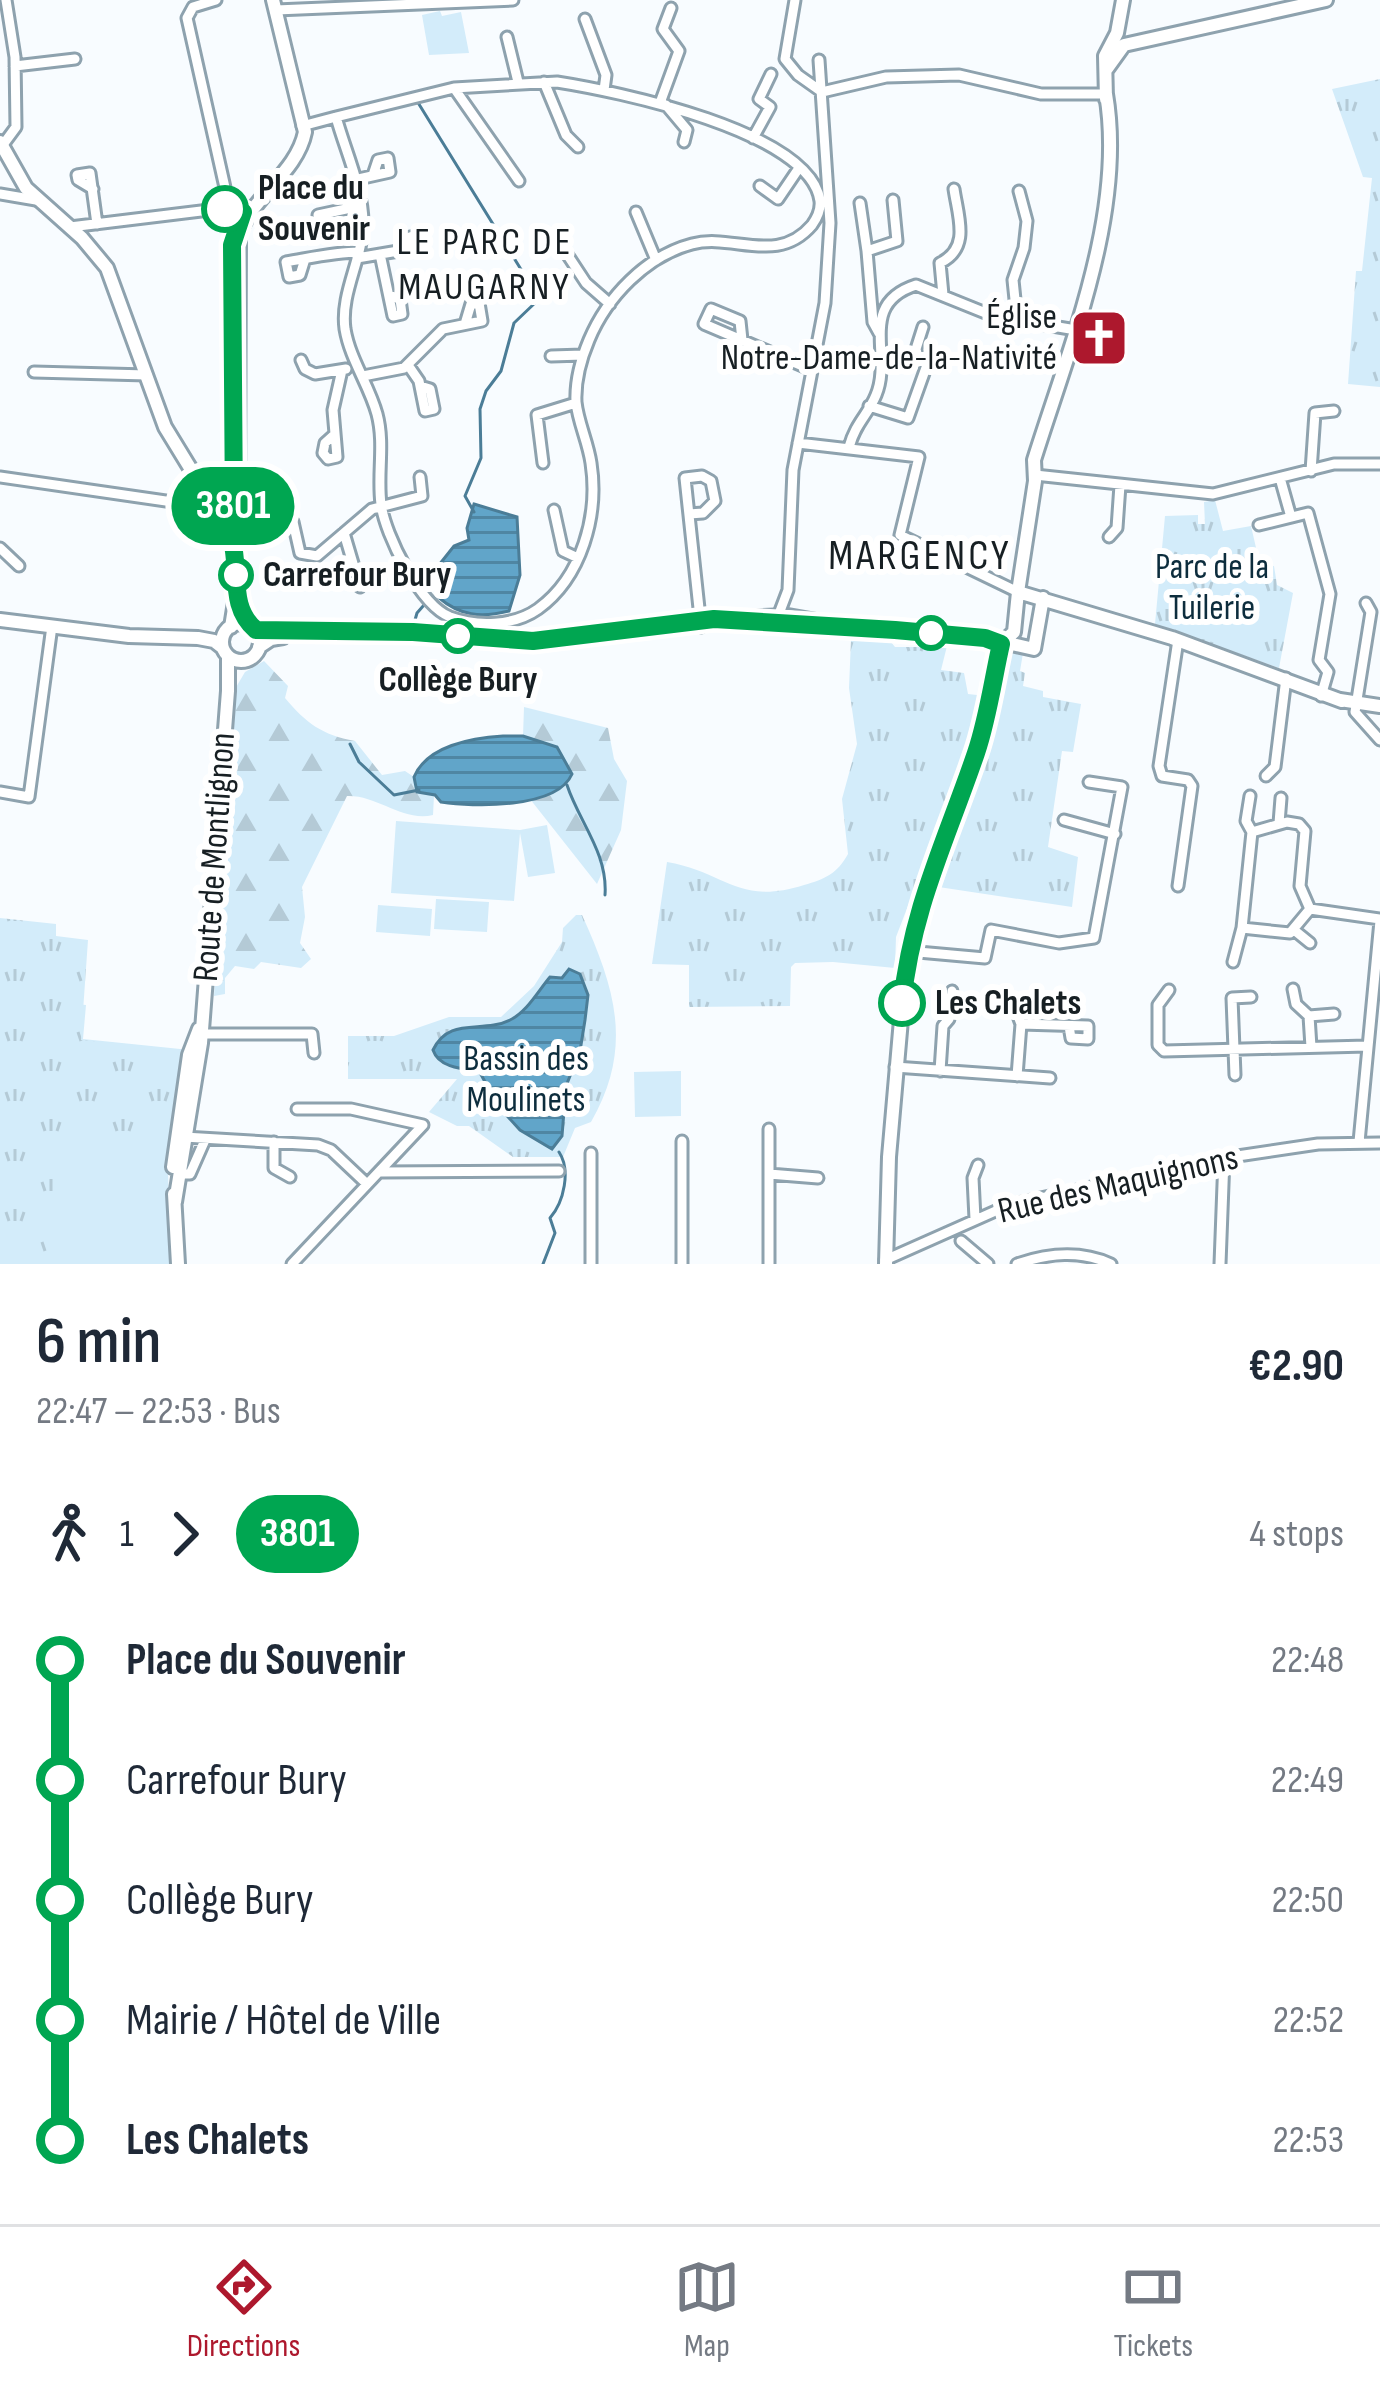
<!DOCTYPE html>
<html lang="en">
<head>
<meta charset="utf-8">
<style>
  body { margin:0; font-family:"Sofia Sans Condensed",sans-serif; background:#f6f6f7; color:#1f2937; height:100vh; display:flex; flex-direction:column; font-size:45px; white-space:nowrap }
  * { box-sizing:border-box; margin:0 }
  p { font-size:39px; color:#747a83 }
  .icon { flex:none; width:66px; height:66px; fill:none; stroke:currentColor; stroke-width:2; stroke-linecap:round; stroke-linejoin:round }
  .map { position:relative; height:1264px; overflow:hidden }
  .details { display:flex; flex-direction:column; background:#fff; flex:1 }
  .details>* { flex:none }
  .badge { padding:0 24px; border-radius:39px; font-size:42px; line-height:78px }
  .map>.badge { position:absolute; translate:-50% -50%; box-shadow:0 0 0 6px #fff }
  .legs { display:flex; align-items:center; gap:18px; height:132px; padding:0 36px; font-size:39px }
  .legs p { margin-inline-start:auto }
  .summary { display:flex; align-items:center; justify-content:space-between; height:204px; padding:0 36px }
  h1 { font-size:66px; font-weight:600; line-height:90px }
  ul { padding:0 36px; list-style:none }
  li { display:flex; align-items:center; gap:42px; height:120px; font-size:45px }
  li i { display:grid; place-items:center; width:18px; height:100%; margin:0 15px; background:currentColor }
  li i::after { content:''; width:30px; height:30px; margin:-15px; border:9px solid; border-radius:50%; background:#fff }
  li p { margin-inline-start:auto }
  li:first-child i { background:linear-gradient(#0000 50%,currentColor 0) }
  li:last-child i { background:linear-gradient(currentColor 50%,#0000 0) }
  .tabs { display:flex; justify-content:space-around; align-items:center; height:168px; border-top:3px solid #e0e1e3; background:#fff; font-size:33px; color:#747a83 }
  .tabs a { display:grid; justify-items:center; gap:6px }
  .tabs .selected { color:#ad182d }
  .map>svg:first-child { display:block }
  .grass { fill:#d3ecfa }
  .forest { fill:url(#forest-firs) }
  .park { fill:url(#park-tufts) }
  .water { fill:url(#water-rules); stroke:#4b7d97; stroke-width:3 }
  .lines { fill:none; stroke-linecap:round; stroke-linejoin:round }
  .stream { stroke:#4b7d97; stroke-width:3 }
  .street-casing { stroke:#8ea2ae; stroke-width:15 }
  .secondary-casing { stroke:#8ea2ae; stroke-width:18 }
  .street { stroke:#fff; stroke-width:9 }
  .secondary { stroke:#fff; stroke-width:12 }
  .line-1-casing { stroke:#fff; stroke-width:27 }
  .line-1 { stroke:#00a651; stroke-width:18 }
  .stop-1-dot { fill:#fff; stroke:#00a651; stroke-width:6 }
  .labels { text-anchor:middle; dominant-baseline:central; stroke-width:12; stroke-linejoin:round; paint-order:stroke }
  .stop-label { font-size:36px; font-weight:bold; fill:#171f23; stroke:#fff; text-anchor:start }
  .poi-label { font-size:36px; fill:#171f23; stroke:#fff; text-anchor:end }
  .park-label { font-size:36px; fill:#0d2d3d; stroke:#fff }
  .street-label { font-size:36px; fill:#171f23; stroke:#fff }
  .neighbourhood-label { font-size:39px; letter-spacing:3px; fill:#171f23; stroke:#fff }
  .quarter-label { font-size:42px; letter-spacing:3px; fill:#171f23; stroke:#fff }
</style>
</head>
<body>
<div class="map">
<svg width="1380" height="1264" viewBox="0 0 1380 1264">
  <defs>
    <pattern id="forest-firs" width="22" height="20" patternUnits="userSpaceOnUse" patternTransform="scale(3)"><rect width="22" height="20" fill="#d3ecfa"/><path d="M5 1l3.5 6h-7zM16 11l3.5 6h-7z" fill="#b4cad6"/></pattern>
    <pattern id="park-tufts" width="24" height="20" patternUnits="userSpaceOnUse" patternTransform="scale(3)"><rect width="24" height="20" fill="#d3ecfa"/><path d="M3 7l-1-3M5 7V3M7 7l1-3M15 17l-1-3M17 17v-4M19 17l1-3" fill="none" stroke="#b4cad6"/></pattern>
    <pattern id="water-rules" width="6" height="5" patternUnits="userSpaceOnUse" patternTransform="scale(3)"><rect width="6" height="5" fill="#61a5c9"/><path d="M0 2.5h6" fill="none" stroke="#4f86a3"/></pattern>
  </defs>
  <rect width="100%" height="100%" fill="#f8fcff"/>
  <path class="grass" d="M440,11L442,16L461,12L469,53L429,55L422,15Z
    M396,821L520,830L547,825L555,873L528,877L520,833L514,901L391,893Z
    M436,899L489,902L487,932L434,929Z
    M378,905L432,909L430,936L376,932Z
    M0,997L86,1005L83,1039L190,1050L168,1173L171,1264H0Z
    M681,1071V1116L635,1117L634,1072Z"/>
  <path class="forest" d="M264,661L288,686L285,698C306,723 322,735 355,741L382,775L405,771L414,777L416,792L434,796L433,815C402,822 378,795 347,796L302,887L305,917L300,943L311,959L301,968L261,962L254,969L235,966L225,978V994L214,996L235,689L245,672Z
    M524,707L608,728L614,759L627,781L621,830L597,884L530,799L542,798L557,747L523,736Z"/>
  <path class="park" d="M1380,79V387L1348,384L1356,271H1362L1372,178L1363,177L1332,89Z
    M1215,500L1223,531L1251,526L1260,565L1274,566L1277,585L1293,593L1279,668L1155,624L1165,516L1198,515V524H1205L1204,502Z
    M856,637L891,642L895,647H919L920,641L948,642L941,670L964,673L968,694L977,695L979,700L964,760L896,937L895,968L833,962L795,963L791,967L790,1006L689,1007V965L652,964L667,862C726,872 738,906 804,885C825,879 837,874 848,854L842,799L857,744L849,688L851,640Z
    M1013,652L1023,653L1020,671L1025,673L1023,686L1043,691V697L1081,704L1073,752L1062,751L1048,847L1078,857L1072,907L932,886L984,752L1003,660Z
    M576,915H582C615,988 634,1047 591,1122L575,1128L563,1157H513L469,1126H457L429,1112L457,1079H348V1036H394L449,1017H501L534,986L562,942L563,928Z
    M0,918L56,924V936L88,940L81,1040L179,1052L161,1146L58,1139L46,1264H0Z"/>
  <path class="water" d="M474,504L517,517L520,575L509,611C481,618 460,616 438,597L435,570L454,546L469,540L467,528Z
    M503,736H523L557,747L572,774C557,809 473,807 441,802L435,795L417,792L414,777C427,746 472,738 503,736Z
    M569,969L580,974L588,995L585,1020L580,1051L566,1086L562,1136L552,1149L520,1130L499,1107L479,1071C463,1069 439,1068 433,1050C449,1016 482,1034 510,1020C527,1012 538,991 550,977L562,978Z"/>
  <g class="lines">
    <path class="stream" d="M417,101L530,284L536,302L514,323L501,371L486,391L480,409L481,458L465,496L474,512
      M413,627L417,613L424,605
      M350,744L359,762L394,795L419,790
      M567,785C579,822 608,853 605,895
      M543,1264L555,1233L550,1218C564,1202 571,1170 559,1152"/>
    <defs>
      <path id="street" d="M216,0L193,7L187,18L226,192L234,207
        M795,0L785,59L798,75L822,92
        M276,10L513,0
        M585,19L606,75L604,90
        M507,37L518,82
        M15,66L75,59
        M544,82L566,135L578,147
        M557,82C615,91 811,131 820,201C821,210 817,218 812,225C777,266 733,233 692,244C646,256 607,297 589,340C581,359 575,380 576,402C578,422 588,442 591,463C599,515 582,577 538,609C514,626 477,627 450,617C420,605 385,535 381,504C377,474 385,444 377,414C369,385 350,359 345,329C340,293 363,259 363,223C363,188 345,150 336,117L454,88Z
        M454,88L519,181
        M822,92L886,77L959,75L1041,94H1106
        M660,103L679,51L663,29L671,8
        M666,105L687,130L684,142
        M302,126L336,117
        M753,138L770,107L759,99L771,74
        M2,146L16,127L15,57L6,0
        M354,180L390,172L388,158L378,160L373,175
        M760,186L778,199L799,168
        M93,189L78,180L77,175L90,173L97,224
        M0,194L36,200
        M860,203L867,251
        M636,212L656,260
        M318,215L360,206
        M70,227L234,207L247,214
        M559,242L586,283L610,304
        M380,254L393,316L402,314L400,299L389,295
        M357,258L422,247L419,235L410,237L406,249
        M305,259L300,275L289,277L286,262C310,258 335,252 359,252
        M943,295L940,263C971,248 958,217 954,189
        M1017,319L1013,280L1024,248L1027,221L1019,191
        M879,333L873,322L867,251L897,241L893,200
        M742,340L740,321L711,309L704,324L812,370
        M551,356L583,355
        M301,360L305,369L315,374L346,369
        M408,365L419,381L425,411L434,409L430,389L420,386
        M34,372L147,375
        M363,376L404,368L443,329L482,321L479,303L471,304L465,324
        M869,406L908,418L928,362L918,358L916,349L923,327
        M335,434L325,443L323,453L328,459L337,457L333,410L342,370
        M798,443L919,457L900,535L1018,592
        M849,447C856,422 868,415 876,395C893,355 857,304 916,285L993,316L1076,330
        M543,463L537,415L576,403
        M1311,471L1315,413L1334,411
        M1035,475L1213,494L1334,464H1380
        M0,477L214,508
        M1280,478L1291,517
        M554,510L563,551L578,558
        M689,514L703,513L715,501L711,481L702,476L685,478L701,627
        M293,522L300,553L317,556L372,509L422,496L420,477
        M1259,525L1308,513L1330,594L1319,660L1328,672L1321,696
        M344,533L360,587
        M1109,537L1117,528L1120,485
        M0,548L19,566
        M1366,603L1371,612L1355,712L1380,740
        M777,619L788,590L793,470L825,303L830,223L819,60
        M1178,640L1159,766L1162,776L1188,780L1192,786L1178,886
        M1266,776L1275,767L1286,678
        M0,792L29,797L52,626
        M1250,796L1246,821L1252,832
        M1064,820L1115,834
        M1287,822L1299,824L1305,831L1300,886L1310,909L1290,933L1242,928L1252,832Z
        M1279,823L1281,798
        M1310,909L1380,919
        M1294,930L1310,943
        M907,951L985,958L991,930L1059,943L1094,938L1122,787L1089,782
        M1233,962L1242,928
        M1293,989L1296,1004L1309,1016L1334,1014
        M1169,990L1158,1005V1045L1164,1051L1367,1046
        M1015,1008L1021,1024
        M1309,1016L1311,1047
        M197,1034H312L314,1053
        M895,1067L1050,1078
        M940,1071L943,1026L949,1019L952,991
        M1235,1075L1232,998L1251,997
        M1017,1076L1021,1024L1088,1026V1039L1071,1038L1069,1026
        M769,1129V1264
        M184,1137L318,1145L331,1150L367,1184
        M682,1141V1264
        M274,1142V1168L290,1177
        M1359,1142L1380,921
        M380,1172L559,1171
        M179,1174H190L205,1140
        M769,1174L818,1178
        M975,1219L973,1178L978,1165
        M961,1241L988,1264
        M885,1260L1009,1205L1224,1158L1318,1144L1380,1143
        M292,1264L423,1125L351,1109H297
        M591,1264V1153
        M1017,1264C1049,1253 1080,1250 1111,1264
        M1220,1264L1224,1158"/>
      <path id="secondary" d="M1106,70L1124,45L1326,0
        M1106,99L1105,56L1117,33L1123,0
        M0,142L26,188L82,238L107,268L165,427L234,540
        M1018,592L1035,481L1034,460C1069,348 1126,212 1106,94
        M0,620L129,636L198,638L214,641L223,648
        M766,622L811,627
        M222 642a19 19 0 1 1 38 0a19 19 0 1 1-38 0Z
        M231,627L236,596L234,536L238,507L239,234C253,196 297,172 305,132L273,0
        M855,629L985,638L1034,649L1043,598
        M256,630L414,632L533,641L694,620L788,616L862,629
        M1001,644L1014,632L1018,592L1172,638L1342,701
        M259,647L271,639L283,637
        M1340,700L1380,706
        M173,1167L189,1055L199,1029
        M174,1194L178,1264
        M175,1202L201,1043L228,691V656
        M886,1264L889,1157L907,951L924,888L978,747L1001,644"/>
    </defs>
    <use href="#street" class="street-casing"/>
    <use href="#secondary" class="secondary-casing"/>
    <use href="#street" class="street"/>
    <use href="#secondary" class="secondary"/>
  </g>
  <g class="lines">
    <defs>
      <path id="line-1" d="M225,209L233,207L243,212L232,245L234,514L226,526C245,560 224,603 256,630L413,632L533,641L714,619L895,630L985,638L1001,644C993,679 988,718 976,753C946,841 912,908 902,1003"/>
    </defs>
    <use href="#line-1" class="line-1-casing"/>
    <use href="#line-1" class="line-1"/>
  </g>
  <defs>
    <symbol id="church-square" viewBox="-11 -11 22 22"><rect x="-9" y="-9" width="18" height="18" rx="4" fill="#ad182d" stroke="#fff"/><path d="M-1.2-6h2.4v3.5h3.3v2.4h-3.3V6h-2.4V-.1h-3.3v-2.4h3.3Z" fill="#fff"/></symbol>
  </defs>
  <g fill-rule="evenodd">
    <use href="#church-square" x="1066" y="305" width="66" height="66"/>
  </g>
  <g class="stop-1-dot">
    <circle cx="225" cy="209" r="21"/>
    <circle cx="236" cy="575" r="15"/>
    <circle cx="931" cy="633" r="15"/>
    <circle cx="458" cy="636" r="15"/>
    <circle cx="902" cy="1003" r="21"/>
  </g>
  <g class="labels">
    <g class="stop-label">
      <text x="258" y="188">Place du<tspan x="258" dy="41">Souvenir</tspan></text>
      <text x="263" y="575">Carrefour Bury</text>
      <text x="458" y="680" text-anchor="middle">Collège Bury</text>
      <text x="935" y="1003">Les Chalets</text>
    </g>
    <g class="poi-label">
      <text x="1057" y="317">Église<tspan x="1057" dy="41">Notre-Dame-de-la-Nativité</tspan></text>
    </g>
    <g class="park-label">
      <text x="1212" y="567">Parc de la<tspan x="1212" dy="41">Tuilerie</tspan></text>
      <text x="526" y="1059">Bassin des<tspan x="526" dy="41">Moulinets</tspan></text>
    </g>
    <g class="street-label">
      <text transform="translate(215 857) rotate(-86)">Route de Montlignon</text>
      <text transform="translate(1118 1185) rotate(-13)">Rue des Maquignons</text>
    </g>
    <g class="neighbourhood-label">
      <text x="485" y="242">LE PARC DE<tspan x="485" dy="45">MAUGARNY</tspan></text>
    </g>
    <g class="quarter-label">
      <text x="920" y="556">MARGENCY</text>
    </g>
  </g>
</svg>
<b class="badge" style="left:233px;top:506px;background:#00a651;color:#fff">3801</b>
</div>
<section class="details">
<div class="summary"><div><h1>6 min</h1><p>22:47 – 22:53 · Bus</p></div><b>€2.90</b></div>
<div class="legs"><svg class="icon" aria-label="walk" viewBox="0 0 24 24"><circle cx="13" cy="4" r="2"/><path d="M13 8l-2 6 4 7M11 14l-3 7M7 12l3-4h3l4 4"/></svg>1<svg class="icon" aria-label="forward" viewBox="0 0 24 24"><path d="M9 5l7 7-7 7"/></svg><b class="badge" style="background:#00a651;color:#fff">3801</b><p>4 stops</p></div>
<ul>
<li><i style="color:#00a651"></i><b>Place du Souvenir</b><p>22:48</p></li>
<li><i style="color:#00a651"></i><span>Carrefour Bury</span><p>22:49</p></li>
<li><i style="color:#00a651"></i><span>Collège Bury</span><p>22:50</p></li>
<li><i style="color:#00a651"></i><span>Mairie / Hôtel de Ville</span><p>22:52</p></li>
<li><i style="color:#00a651"></i><b>Les Chalets</b><p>22:53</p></li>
</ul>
</section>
<nav class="tabs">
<a class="selected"><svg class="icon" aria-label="directions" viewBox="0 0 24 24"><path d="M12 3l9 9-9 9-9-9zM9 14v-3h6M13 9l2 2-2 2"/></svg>Directions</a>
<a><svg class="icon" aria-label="map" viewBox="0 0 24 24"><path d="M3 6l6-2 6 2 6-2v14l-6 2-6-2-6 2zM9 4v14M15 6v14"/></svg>Map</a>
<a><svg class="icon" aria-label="tickets" viewBox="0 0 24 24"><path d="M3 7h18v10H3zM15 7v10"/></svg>Tickets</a>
</nav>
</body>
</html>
